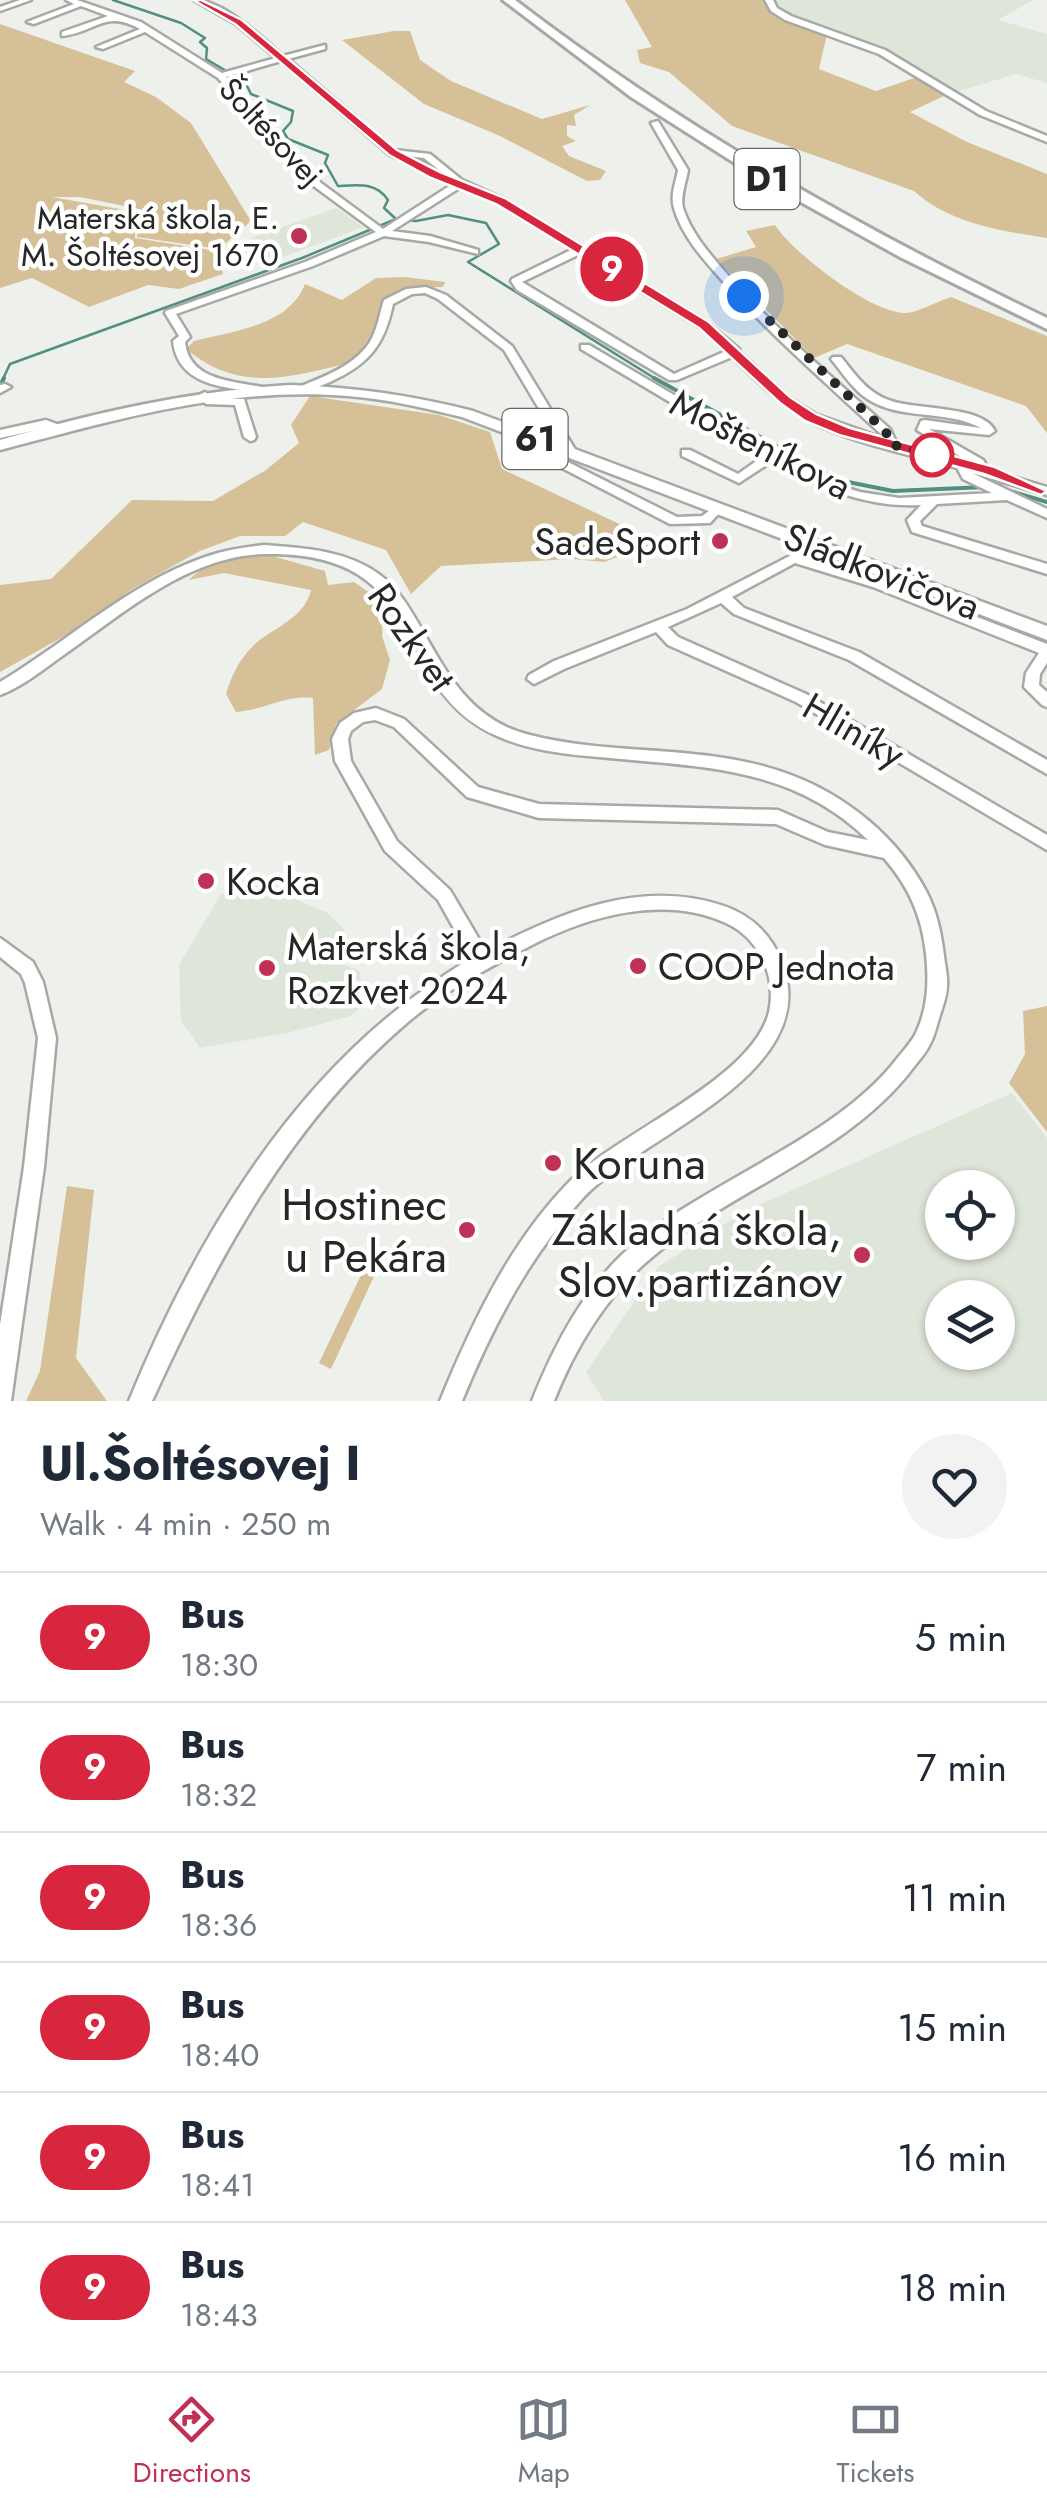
<!DOCTYPE html>
<html lang="en">
<head>
<meta charset="utf-8">
<style>
  body { margin:0; font-family:Jost,sans-serif; background:#f2f2f3; color:#1f2937; height:100vh; display:flex; flex-direction:column; font-size:38px; white-space:nowrap }
  * { box-sizing:border-box; margin:0 }
  p { font-size:32px; color:#747a83 }
  .icon { flex:none; width:55px; height:55px; fill:none; stroke:currentColor; stroke-width:2; stroke-linecap:round; stroke-linejoin:round }
  .map { position:relative; height:1401px; overflow:hidden }
  .sheet { display:flex; flex-direction:column; background:#fff; flex:1 }
  .sheet>* { flex:none }
  .badge { padding:0 20px; border-radius:32px; font-size:35px; line-height:65px }
  .buttons { position:absolute; left:925px; top:1170px; display:grid; gap:20px }
  .buttons a { display:grid; place-items:center; width:90px; height:90px; border-radius:50%; background:#fff; box-shadow:0 2px 8px #0004; font-size:50px }
  .you { position:absolute; width:50px; height:50px; margin:-25px; border:8px solid #fff; border-radius:50%; background:#1a73e8; box-shadow:0 0 0 15px #1a73e833 }
  .map>.badge { position:absolute; translate:-50% -50%; box-shadow:0 0 0 5px #fff }
  .round { display:grid; place-items:center; flex:none; width:105px; height:105px; border-radius:52px; background:#f2f2f3 }
  .summary { display:flex; align-items:center; justify-content:space-between; height:170px; padding:0 40px }
  h1 { font-size:48px; font-weight:700; line-height:75px }
  ul { padding:0; list-style:none }
  li { display:flex; align-items:center; gap:30px; height:130px; padding:0 40px; border-top:2px solid #e0e1e3 }
  li div { flex:1 }
  li b { display:block; font-size:38px }
  li em { font-style:normal }
  li .badge { min-width:110px; font-weight:700; text-align:center }
  .dock { display:flex; justify-content:space-around; align-items:center; height:140px; border-top:2px solid #e0e1e3; background:#fff; font-size:28px; color:#747a83 }
  .dock a { display:grid; justify-items:center; gap:5px }
  .dock .on { color:#c03156 }
  .map>svg:first-child { display:block }
  .built { fill:#dee5d9; fill-rule:evenodd }
  .green { fill:#d6c097 }
  .lines { fill:none; stroke-linecap:round; stroke-linejoin:round }
  .stream-far1 { stroke:#528f82; stroke-width:2.5 }
  .stream { stroke:#528f82; stroke-width:4 }
  .minor-casing { stroke:#a6a9a4; stroke-width:5 }
  .major-casing { stroke:#a6a9a4; stroke-width:5 }
  .highway-casing { stroke:#a6a9a4; stroke-width:6 }
  .minor { fill:#fff; fill-rule:evenodd }
  .major { fill:#fff; fill-rule:evenodd }
  .highway { fill:#fff; fill-rule:evenodd }
  .line { fill:#d7263d; stroke:#fff; stroke-width:2.5 }
  .walk { stroke:#272826; stroke-width:10; stroke-dasharray:0 18 }
  .poi-dot { fill:#c03156; stroke:#fff; stroke-width:4 }
  .stop-dot { fill:#fff; stroke:#d7263d; stroke-width:5 }
  .labels { text-anchor:middle; dominant-baseline:central; stroke-width:9; stroke-linejoin:round; paint-order:stroke }
  .far-street-label { font-size:32px; fill:#272826; stroke:#fff }
  .far-poi-label { font-size:32px; fill:#272826; stroke:#fff; text-anchor:end }
  .shield { fill:#fff; stroke:#686867; stroke-width:2.5 }
  .shield-label { font-size:35px; font-weight:bold; fill:#272826 }
  .street-label { font-size:38px; fill:#272826; stroke:#fff }
  .poi-label { font-size:38px; fill:#272826; stroke:#fff; text-anchor:start }
  .near-poi-label { font-size:45px; fill:#272826; stroke:#fff; text-anchor:end }
</style>
</head>
<body>
<div class="map">
<svg width="1047" height="1401" viewBox="0 0 1047 1401">
  <rect width="100%" height="100%" fill="#eef1eb"/>
  <path class="built" d="M766,0H1033L998,20L1047,34V83L1016,74L946,95L879,52L787,21L770,10Z
    M337,208L363,227L273,261L245,240Z
    M257,885H277V892L326,912L343,928L351,942L342,945L343,964L360,971L362,1007L350,1016L287,1033L200,1048L181,1021L179,965L221,894Z
    M1012,1093L1047,1138V1401H604L586,1372L658,1267L745,1211ZM942,1188H998V1242H942ZM942,1298H998V1352H942Z"/>
  <path class="green" d="M625,0H766C776,22 805,27 827,34L819,69L876,91L917,77L946,95L910,112L967,142L1047,174V238C1000,231 949,223 914,191L732,126L669,72L640,63L637,50L652,47Z
    M0,24L135,71L124,82L156,97L191,123L251,221L219,249L137,237L139,209L80,197H52L136,212L135,238L217,251L223,274L179,289L148,285L89,307L32,278L0,288Z
    M394,31H410L420,60L451,81L542,119L590,105L574,115L576,126L567,125V136L576,141L562,146L569,156L606,171L600,180L587,181L500,136L424,104L342,40Z
    M775,225C793,253 872,314 906,313C919,312 938,301 951,297L1047,336V433L1026,406L847,344L814,358L716,259L756,247L746,231Z
    M404,277L445,282L443,287L404,288L384,299L378,324L353,362C290,377 240,394 186,349L194,341C233,331 289,326 305,284L342,300L376,278Z
    M310,396L439,415L490,432L502,469L658,542L604,562L573,559L441,566L411,594L386,550L303,522L285,536H240L200,551L132,589L84,625L0,672V585L51,579L132,500L213,501L266,470L299,443L291,425Z
    M272,556L325,571L328,585L354,582L373,595L383,609L382,636L390,660L382,689L336,724L329,750L315,755L313,698C284,695 265,710 236,712L226,694C232,674 239,660 254,645C275,626 304,619 311,590L224,573L189,580C207,559 246,557 272,556Z
    M1047,1006V1132L1009,1083L1025,1054L1023,1011Z
    M67,1186L94,1190L76,1358L107,1401H26L40,1371Z
    M373,1250L384,1255L331,1369L319,1363Z"/>
  <g class="lines">
    <path class="stream-far1" d="M113,0L181,23L205,38L200,42L207,48L206,59L245,82L251,94L293,111L291,122L283,131L288,139L328,155L325,163L338,186C358,185 376,182 388,200L384,208L396,219
      M2,381L10,364L302,258L396,219L416,221L448,215L486,223L499,244L468,262L659,381"/>
    <path class="stream" d="M654,378L838,480L893,491L986,487
      M0,386L4,378
      M1000,488L1047,502"/>
    <defs>
      <path id="minor" d="M20,0H31L0,11V7Z
        M66,0H77L141,22L222,73L276,58L236,24L194,0C224,0 261,37 283,56L325,45V49L288,59L394,150L430,154L462,180L504,199L708,323L739,349L740,352L789,398L815,414L883,438L881,434C826,383 769,334 720,278C702,258 681,234 674,208C670,195 676,182 678,170L651,123L658,121L688,170C686,183 680,196 683,208C691,233 710,254 726,273C776,330 834,379 890,429L896,442L957,460H965L974,465L917,430L921,421L925,420L981,428C944,408 895,422 862,395C850,385 841,371 831,359L833,357H841C854,373 866,391 886,399C912,411 982,404 995,431L989,435L929,429L983,460L985,463L979,467L1047,487V495L972,473L1047,509V518L1007,500L937,504L920,521L922,526L1047,564V574L912,532L907,520L921,505C865,508 820,487 771,462L739,483L682,456V450H690L738,474L762,457L581,349V345H589L774,454L835,484L860,492L899,498L992,493L963,479L957,468C912,455 842,441 803,417C776,400 754,378 732,357L677,380H669L517,290L511,281L512,279L573,249L498,203L461,187L392,231L430,236L478,250V254L429,242L384,236L313,266L176,314L190,337L185,342C189,380 231,381 262,387L268,390L262,393C226,387 178,387 173,341L179,336L165,313L166,311L305,262L376,232L315,187L218,78L145,32L103,49L96,47L140,29C104,9 97,32 62,36V32L108,16L81,6L34,24L27,22L74,4ZM281,61L390,155L454,183L383,229L321,183L226,77ZM408,156L424,158L439,170ZM580,254L700,327L726,351L674,374L522,282Z
        M765,0H773L777,8L791,16L885,50L986,111L1047,136V142L980,115L879,54L785,20L771,11Z
        M426,287L446,295L512,346L576,451L574,454H566L504,350L438,299L425,293L412,294L393,304C384,346 369,364 330,382C319,386 310,392 299,391V387C325,376 358,365 372,338C378,326 380,312 384,300L406,289Z
        M5,384L11,387L0,393V385Z
        M205,392L213,398L244,399L256,437L254,440L250,441L244,437L235,405L206,404L199,395Z
        M46,420L65,427L59,431L46,428L0,438V430Z
        M564,460L677,517L702,516L717,505L723,509L710,523L670,524L560,467L558,464Z
        M817,542L824,546L806,557L883,581L1047,644V663L1040,674L1039,685L1047,692V707L1042,705L1024,687L1026,673L1039,653L873,587L795,563L732,597L744,608L859,652L1047,760V774L849,660L734,614L721,603L668,627L678,637L806,694L1047,835V850L796,702L668,645L656,632L564,669L534,684L527,679L529,675L554,661L687,609Z
        M264,545C303,548 347,550 380,575C398,588 410,609 421,628C448,676 472,721 530,735C616,757 707,743 791,775C847,796 898,838 926,891C937,912 941,932 944,956C945,966 948,976 947,986C947,995 943,1006 940,1015C937,1024 935,1035 930,1044C926,1053 919,1060 913,1068C847,1155 732,1189 651,1258C607,1295 575,1348 554,1401H532C555,1343 586,1284 635,1243C714,1178 835,1138 896,1060C902,1052 910,1044 915,1035C928,1009 929,982 926,954C922,916 909,887 884,858L825,845L776,824L539,818L467,797L394,727L375,720L363,722L351,731L348,739L351,761L397,841L450,890L486,951C561,913 639,878 724,906C753,916 771,935 782,962C825,1075 640,1135 582,1199C528,1258 492,1328 462,1401H440C472,1323 510,1242 570,1181C620,1132 753,1079 769,1012C777,977 759,938 726,923C664,894 588,916 530,946C488,968 445,991 408,1022C289,1123 216,1261 152,1401H129C192,1247 287,1085 426,988C441,978 455,967 471,959L438,900L385,851L335,761L332,739L340,723L354,713L376,708L404,719L478,787L539,804L778,810L828,832L868,840C791,765 699,767 599,757C564,754 527,750 495,735C387,686 435,551 265,554C187,555 119,617 58,659C40,672 21,687 0,695V682C72,639 137,576 218,553C233,549 249,547 264,545Z
        M0,938L33,962L43,982L56,1038L44,1167L11,1401H0V1325L24,1167L38,1038L25,983L21,974L0,957Z"/>
      <path id="major" d="M290,385C353,387 411,395 473,411L1047,626V640L462,417C424,408 387,399 348,396C228,386 115,420 0,450V440C96,412 190,391 290,385Z"/>
      <path id="highway" d="M503,0H515C681,127 859,228 1047,318V329L900,257L763,181L631,97Z"/>
    </defs>
    <use href="#minor" class="minor-casing"/>
    <use href="#major" class="major-casing"/>
    <use href="#highway" class="highway-casing"/>
    <use href="#minor" class="minor"/>
    <use href="#major" class="major"/>
    <use href="#highway" class="highway"/>
  </g>
  <path class="line" d="M193,0H201L242,20L397,150L440,172L505,198L709,322L790,397L816,414L850,428L995,467L1047,491L1041,495L984,474L839,435L805,421L780,403L699,328L496,204L431,178L389,155L235,24Z"/>
  <g class="lines">
    <path class="walk" d="M744,296L886,432L890,444L935,456L932,455"/>
  </g>
  <g class="poi-dot">
    <circle cx="299" cy="236" r="10"/>
    <circle cx="720" cy="541" r="10"/>
    <circle cx="206" cy="881" r="10"/>
    <circle cx="638" cy="966" r="10"/>
    <circle cx="267" cy="968" r="10"/>
    <circle cx="553" cy="1163" r="10"/>
    <circle cx="467" cy="1230" r="10"/>
    <circle cx="862" cy="1255" r="10"/>
  </g>
  <circle class="stop-dot" cx="932" cy="455" r="20"/>
  <g class="labels">
    <g class="far-street-label">
      <text transform="translate(271 132) rotate(47)">Šoltésovej</text>
    </g>
    <g class="far-poi-label">
      <text x="279" y="218">Materská škola, E.<tspan x="279" dy="37">M. Šoltésovej 1670</tspan></text>
    </g>
    <g class="shield">
      <rect x="734.5" y="149" width="65" height="60" rx="8"/>
      <rect x="502.5" y="409" width="65" height="60" rx="8"/>
    </g>
    <g class="shield-label">
      <text x="767" y="179">D1</text>
      <text x="535" y="439">61</text>
    </g>
    <g class="street-label">
      <text transform="translate(761 444) rotate(27)">Mošteníkova</text>
      <text transform="translate(882 571) rotate(21)">Sládkovičova</text>
      <text transform="translate(412 637) rotate(55)">Rozkvet</text>
      <text transform="translate(854 730) rotate(30)">Hliníky</text>
    </g>
    <g class="poi-label">
      <text x="700" y="541" text-anchor="end">SadeSport</text>
      <text x="226" y="881">Kocka</text>
      <text x="287" y="946">Materská škola,<tspan x="287" dy="44">Rozkvet 2024</tspan></text>
      <text x="658" y="966">COOP Jednota</text>
    </g>
    <g class="near-poi-label">
      <text x="573" y="1163" text-anchor="start">Koruna</text>
      <text x="447" y="1204">Hostinec<tspan x="447" dy="52">u Pekára</tspan></text>
      <text x="842" y="1229">Základná škola,<tspan x="842" dy="52">Slov.partizánov</tspan></text>
    </g>
  </g>
</svg>
<div class="buttons">
<a><svg class="icon" aria-label="locate" viewBox="0 0 24 24"><circle cx="12" cy="12" r="6"/><path d="M12 2v4M12 18v4M2 12h4M18 12h4"/></svg></a>
<a><svg class="icon" aria-label="layers" viewBox="0 0 24 24"><path d="M12 4l9 5-9 5-9-5zM3 14l9 5 9-5"/></svg></a>
</div>
<div class="you" style="left:744px;top:296px"></div>
<b class="badge" style="left:612px;top:269px;background:#d7263d;color:#fff">9</b>
</div>
<section class="sheet">
<div class="summary"><div><h1>Ul.Šoltésovej I</h1><p>Walk · 4 min · 250 m</p></div><a class="round"><svg class="icon" aria-label="heart" viewBox="0 0 24 24"><path d="M12 20l-8-8c-3-5 5-10 8-4 3-6 11-1 8 4z"/></svg></a></div>
<ul>
<li><span class="badge" style="background:#d7263d;color:#fff">9</span><div><b>Bus</b><p>18:30</p></div><em>5 min</em></li>
<li><span class="badge" style="background:#d7263d;color:#fff">9</span><div><b>Bus</b><p>18:32</p></div><em>7 min</em></li>
<li><span class="badge" style="background:#d7263d;color:#fff">9</span><div><b>Bus</b><p>18:36</p></div><em>11 min</em></li>
<li><span class="badge" style="background:#d7263d;color:#fff">9</span><div><b>Bus</b><p>18:40</p></div><em>15 min</em></li>
<li><span class="badge" style="background:#d7263d;color:#fff">9</span><div><b>Bus</b><p>18:41</p></div><em>16 min</em></li>
<li><span class="badge" style="background:#d7263d;color:#fff">9</span><div><b>Bus</b><p>18:43</p></div><em>18 min</em></li>
</ul>
</section>
<nav class="dock">
<a class="on"><svg class="icon" aria-label="directions" viewBox="0 0 24 24"><path d="M12 3l9 9-9 9-9-9zM9 14v-3h6M13 9l2 2-2 2"/></svg>Directions</a>
<a><svg class="icon" aria-label="map" viewBox="0 0 24 24"><path d="M3 6l6-2 6 2 6-2v14l-6 2-6-2-6 2zM9 4v14M15 6v14"/></svg>Map</a>
<a><svg class="icon" aria-label="tickets" viewBox="0 0 24 24"><path d="M3 7h18v10H3zM15 7v10"/></svg>Tickets</a>
</nav>
</body>
</html>
